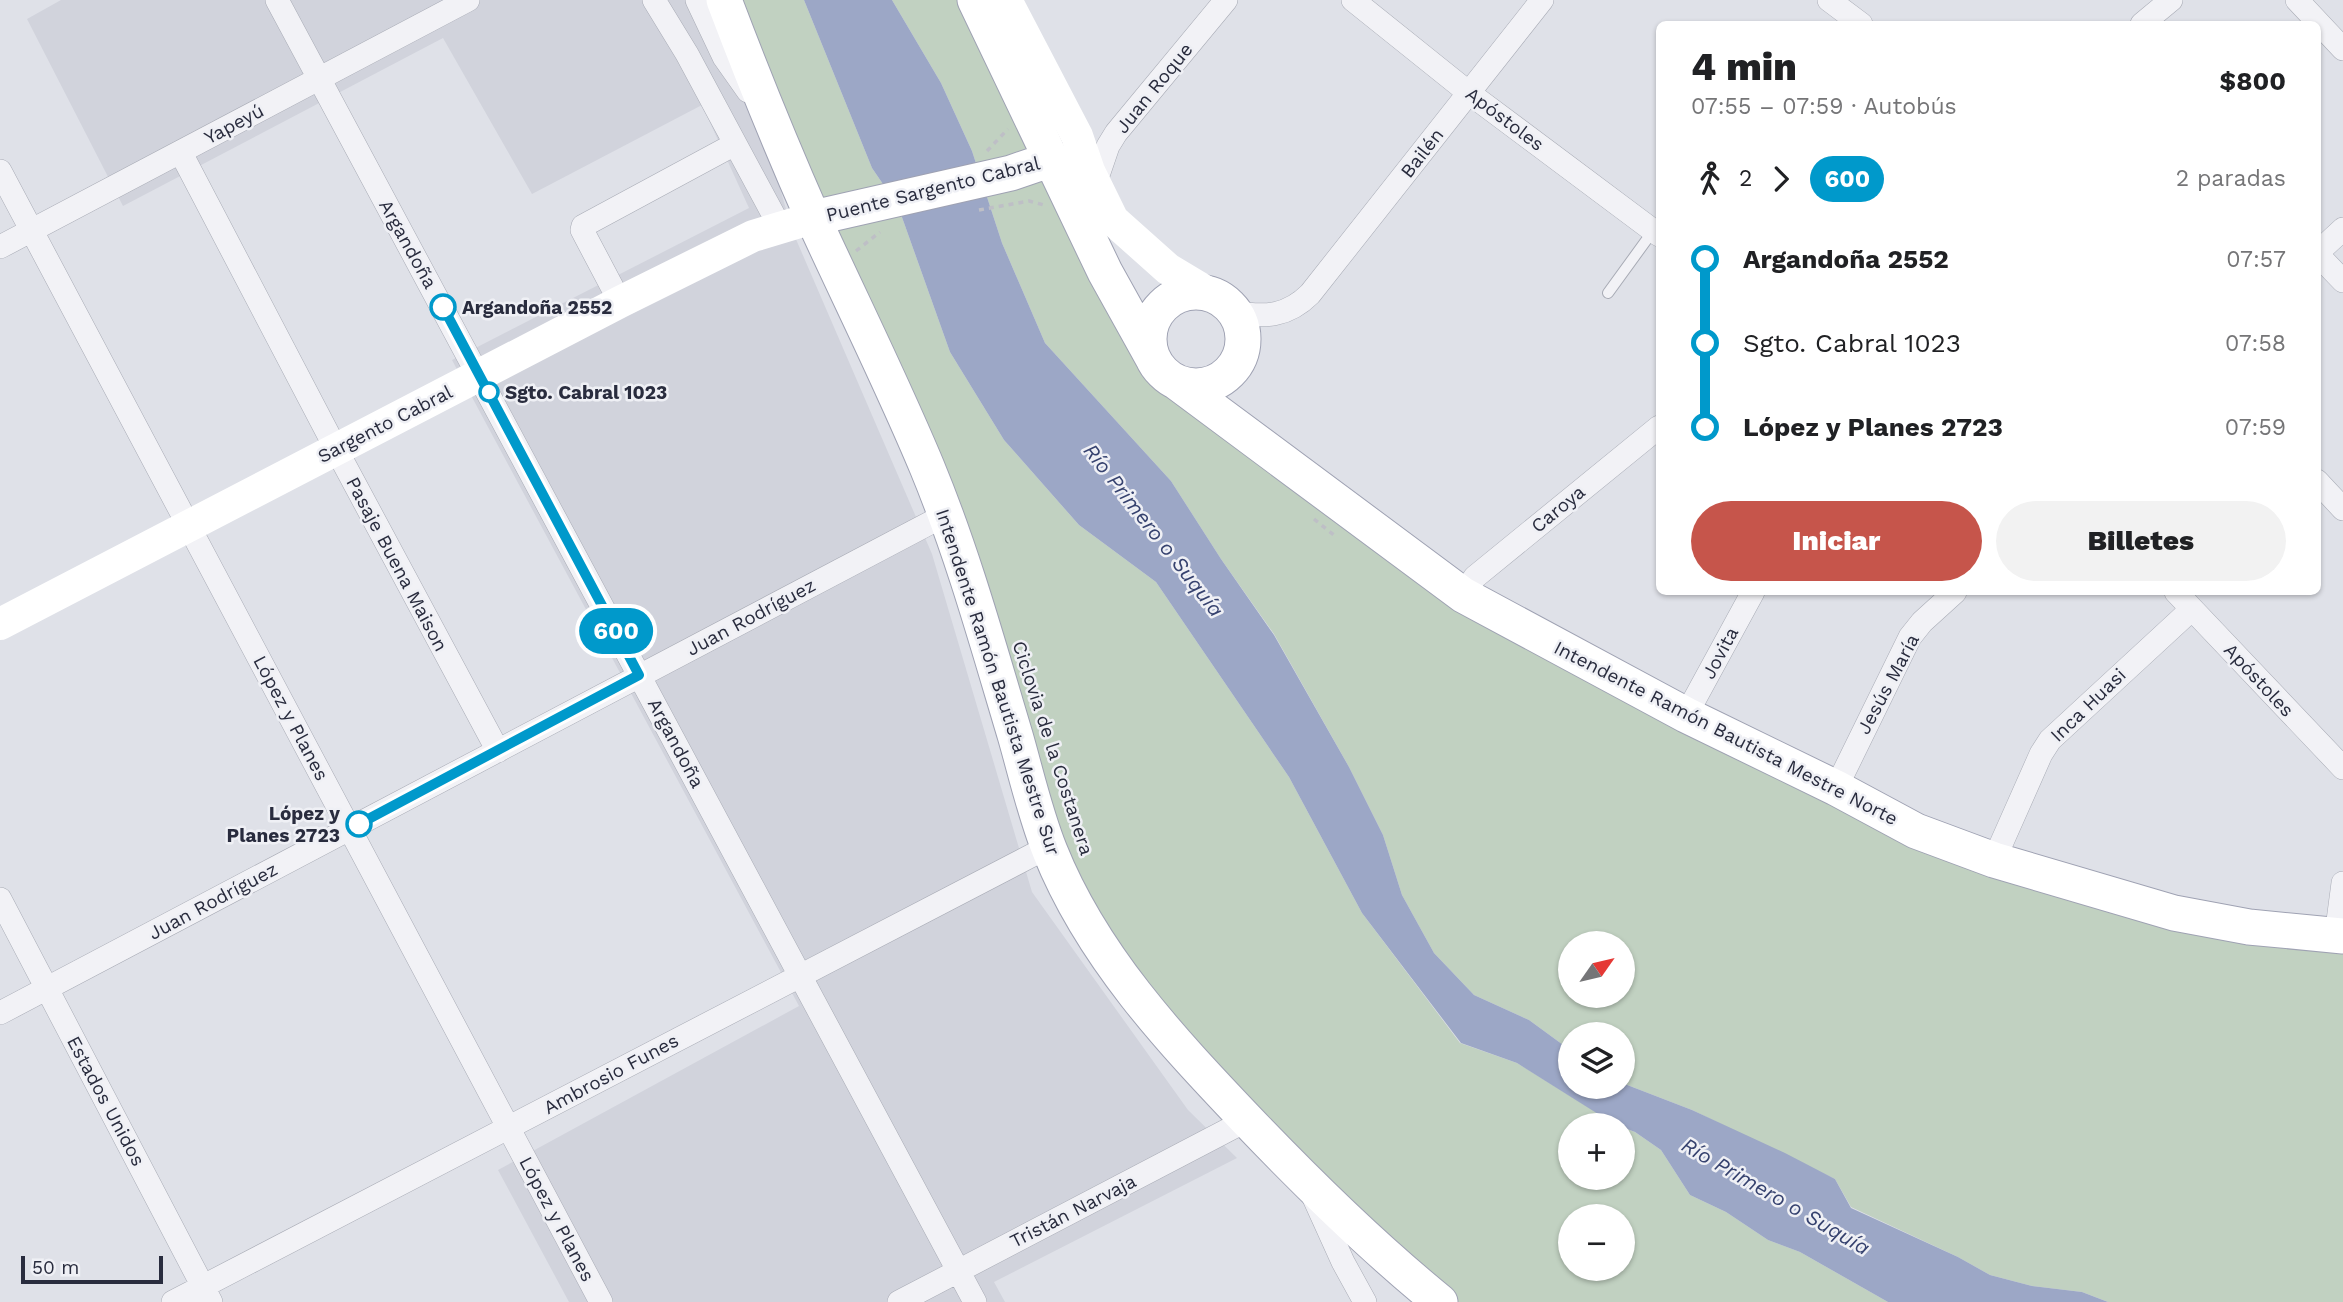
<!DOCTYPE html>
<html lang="es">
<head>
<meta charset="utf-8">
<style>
  body { margin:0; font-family:"Work Sans",sans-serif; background:#f2f2f2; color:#202124; height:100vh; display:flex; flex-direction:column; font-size:26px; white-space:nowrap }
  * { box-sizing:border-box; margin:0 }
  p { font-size:23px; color:#757577 }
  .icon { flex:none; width:38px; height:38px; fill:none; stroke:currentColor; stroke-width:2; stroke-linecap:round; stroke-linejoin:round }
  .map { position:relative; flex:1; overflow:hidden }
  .drawer { position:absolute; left:1656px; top:21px; width:665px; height:574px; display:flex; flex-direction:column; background:#fff; border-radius:10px; box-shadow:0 2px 5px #0004 }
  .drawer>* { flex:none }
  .badge { padding:0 14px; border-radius:23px; font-size:24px; line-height:46px }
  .needle { width:46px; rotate:56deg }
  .buttons { position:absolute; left:1558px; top:931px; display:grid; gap:14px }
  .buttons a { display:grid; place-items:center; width:77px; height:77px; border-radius:50%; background:#fff; box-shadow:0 2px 5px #0004; font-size:35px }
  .scale { position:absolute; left:21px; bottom:18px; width:142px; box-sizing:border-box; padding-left:7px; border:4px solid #292c3e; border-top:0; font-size:19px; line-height:24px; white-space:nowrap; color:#292c3e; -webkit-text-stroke:5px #eff0f5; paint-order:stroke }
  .map>.badge { position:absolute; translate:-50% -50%; box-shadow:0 0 0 4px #fff }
  .legs { display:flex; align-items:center; gap:10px; height:77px; padding:0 35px; font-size:23px }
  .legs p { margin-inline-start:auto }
  .headline { display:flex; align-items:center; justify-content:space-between; height:119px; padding:0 35px }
  h1 { font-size:38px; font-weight:800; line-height:52px }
  .primary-button { display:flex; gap:14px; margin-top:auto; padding:14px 35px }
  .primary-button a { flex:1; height:80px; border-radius:42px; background:#c6554b; color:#fff; font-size:28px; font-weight:800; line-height:80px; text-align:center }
  .primary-button a+a { background:#f2f2f2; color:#202124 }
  ul { padding:0 35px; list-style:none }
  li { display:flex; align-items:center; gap:24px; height:84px; font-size:26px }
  li i { display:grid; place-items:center; width:10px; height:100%; margin:0 9px; background:currentColor }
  li i::after { content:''; width:18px; height:18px; margin:-9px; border:5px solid; border-radius:50%; background:#fff }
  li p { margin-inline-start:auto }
  li:first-child i { background:linear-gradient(#0000 50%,currentColor 0) }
  li:last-child i { background:linear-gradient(currentColor 50%,#0000 0) }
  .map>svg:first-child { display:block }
  .built { fill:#d1d3dc }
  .green { fill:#c1d1c1; fill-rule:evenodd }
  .water { fill:#9ca7c6 }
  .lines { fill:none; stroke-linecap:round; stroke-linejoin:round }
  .lane-casing { stroke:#a8abb5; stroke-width:12 }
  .street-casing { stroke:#a8abb5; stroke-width:24 }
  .primary-casing { stroke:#9fa2b3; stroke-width:37 }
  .path { stroke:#bebfc6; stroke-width:3.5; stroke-dasharray:5 5; stroke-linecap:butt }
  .lane { stroke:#f2f2f6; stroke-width:10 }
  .street { stroke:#f2f2f6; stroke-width:23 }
  .secondary { stroke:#fff; stroke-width:32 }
  .primary { stroke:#fff; stroke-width:35 }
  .line-1-casing { stroke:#fff; stroke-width:16 }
  .line-1 { stroke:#0099cb; stroke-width:10 }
  .stop-1-dot { fill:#fff; stroke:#0099cb; stroke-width:3.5 }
  .labels { text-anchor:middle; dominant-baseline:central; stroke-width:5; stroke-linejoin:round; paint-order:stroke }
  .street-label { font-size:19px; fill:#292c3e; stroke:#eff0f5 }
  .stop-label { font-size:19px; font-weight:bold; fill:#292c3e; stroke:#eff0f5; text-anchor:start }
  .water-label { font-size:21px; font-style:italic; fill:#36426f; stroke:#eff0f5 }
</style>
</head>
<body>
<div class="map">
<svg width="2343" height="1302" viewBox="0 0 2343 1302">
  <rect width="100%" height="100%" fill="#dfe1e8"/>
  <path class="built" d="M61,0H726L792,230L932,554L1032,892L1188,1110L1237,1158L994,1282L1005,1302H569L498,1170L799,1006L452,360L749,208L702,105L532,194L443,38L123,206L27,19Z"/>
  <path class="green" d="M724,0H804L872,168L898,206L950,352L1004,440L1079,525L1156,582L1289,777L1362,913L1460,1043L1517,1063L1617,1125H1570V1178H1622V1127L1635,1132L1661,1150L1690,1195L1726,1212L1768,1240L1800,1252L1888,1302H1440L1095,938L972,589ZM1570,1216H1622V1269H1570Z
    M892,0H975L1150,349L1463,595L1994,860L2343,936V1302H2108L2082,1292L2032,1286L1990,1275L1958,1257L1851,1207L1835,1179L1692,1110L1622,1083V1034H1570V1050L1529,1020L1474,995L1434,953L1402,895L1383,835L1349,767L1274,634L1221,559L1171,481L1045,343L1002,243L972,151L941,83ZM1570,943H1622V996H1570Z"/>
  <path class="water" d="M804,0H892L941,83L972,151L1002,243L1045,343L1171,481L1221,559L1274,635L1349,767L1383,835L1402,895L1434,953L1474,995L1529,1020L1570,1050V1087H1622V1083L1692,1110L1785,1153L1835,1179L1851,1208L1958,1257L1990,1275L2032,1286L2082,1292L2108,1302H1888L1800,1252L1768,1240L1726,1212L1690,1195L1661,1150L1635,1132L1622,1127V1125L1614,1124L1517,1063L1461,1043L1362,913L1289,777L1156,582L1079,525L1004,440L950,352L898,206L872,168Z"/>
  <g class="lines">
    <defs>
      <path id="lane" d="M1608,293L1653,231"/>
      <path id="street" d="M277,0L975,1302
        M654,0L687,54L780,227
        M697,0L724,57L748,91
        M1353,0L1469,93L1659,235
        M1829,0L1861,24
        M2297,0L2343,49
        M2142,24L2171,0
        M181,153L336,449L498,751
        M0,171L601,1302
        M1095,184L1108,146L1116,133L1226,0
        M0,247L468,0
        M2317,253L2343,229
        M2317,254L2343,281
        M620,302L582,230L583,226L735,144
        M1235,312C1265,318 1288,316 1310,294L1542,0
        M2317,481L2343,509
        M2176,592L2343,768
        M1463,595L1475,577L1659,427
        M1686,715L1753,592
        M1836,788L1910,637L1922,622L1955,592
        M1994,860L2041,754L2050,740L2192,609
        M0,899L211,1302
        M2336,936L2343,883
        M0,1013L945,515
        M1314,1198L1343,1262L1365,1302
        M173,1302L1048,847
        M899,1302L1247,1120"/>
      <path id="primary" d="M724,0C752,74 781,146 813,218C851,301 892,383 927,467C963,554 988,645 1015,735C1026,773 1035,814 1050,851C1092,956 1170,1039 1246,1119C1308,1184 1371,1246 1440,1302
        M975,0L1105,272L1155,362
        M813,218L1011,173L1052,159
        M1149 339a47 47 0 1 1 94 0a47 47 0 1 1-94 0Z
        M1175,381L1463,595L1686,715L1836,788L1916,831L1994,860L2174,913L2249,927L2343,936"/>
    </defs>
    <use href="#lane" class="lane-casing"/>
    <use href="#street" class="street-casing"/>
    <use href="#primary" class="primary-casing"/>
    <path class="path" d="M987,151L1008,129
      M979,210L1029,201L1044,205
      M856,251L880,232
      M1314,519L1335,536"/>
    <use href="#lane" class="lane"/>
    <use href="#street" class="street"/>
    <path class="secondary" d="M1006,0L1077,136L1089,171L1113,220L1168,269L1208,293
      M0,624L620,302L753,236L813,218"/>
    <use href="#primary" class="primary"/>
  </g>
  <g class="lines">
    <defs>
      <path id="line-1" d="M359,824L639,675L443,307"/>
    </defs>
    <use href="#line-1" class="line-1-casing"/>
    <use href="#line-1" class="line-1"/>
  </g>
  <g class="stop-1-dot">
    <circle cx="443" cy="307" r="12"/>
    <circle cx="489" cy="392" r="9"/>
    <circle cx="359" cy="824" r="12"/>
  </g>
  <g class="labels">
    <g class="street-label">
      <text transform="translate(1154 88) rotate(-51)">Juan Roque</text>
      <text transform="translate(1505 119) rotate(37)">Apóstoles</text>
      <text transform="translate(234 124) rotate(-28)">Yapeyú</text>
      <text transform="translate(1422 153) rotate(-52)">Bailén</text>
      <text transform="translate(933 189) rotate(-14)">Puente Sargento Cabral</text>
      <text transform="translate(408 244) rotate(61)">Argandoña</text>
      <text transform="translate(385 424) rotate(-27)">Sargento Cabral</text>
      <text transform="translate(1558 509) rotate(-39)">Caroya</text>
      <text transform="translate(397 564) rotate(62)">Pasaje Buena Maison</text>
      <text transform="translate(751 617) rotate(-28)">Juan Rodríguez</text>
      <text transform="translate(1720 653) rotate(-62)">Jovita</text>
      <text transform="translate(2259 680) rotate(47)">Apóstoles</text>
      <text transform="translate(998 682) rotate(72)">Intendente Ramón Bautista Mestre Sur</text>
      <text transform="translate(1888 684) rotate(-62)">Jesús María</text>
      <text transform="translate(2088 705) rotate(-44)">Inca Huasi</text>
      <text transform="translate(291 718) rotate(62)">López y Planes</text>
      <text transform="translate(1726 733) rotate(27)">Intendente Ramón Bautista Mestre Norte</text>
      <text transform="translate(676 743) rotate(62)">Argandoña</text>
      <text transform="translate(1053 748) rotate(72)">Ciclovia de la Costanera</text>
      <text transform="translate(213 901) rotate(-28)">Juan Rodríguez</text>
      <text transform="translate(611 1074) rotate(-28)">Ambrosio Funes</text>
      <text transform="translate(106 1101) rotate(62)">Estados Unidos</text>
      <text transform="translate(1073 1211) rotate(-27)">Tristán Narvaja</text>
      <text transform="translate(557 1219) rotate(62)">López y Planes</text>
    </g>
    <g class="stop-label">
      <text x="462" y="307">Argandoña 2552</text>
      <text x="505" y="392">Sgto. Cabral 1023</text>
      <text x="340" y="813" text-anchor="end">López y<tspan x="340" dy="22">Planes 2723</tspan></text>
    </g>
    <g class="water-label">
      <text transform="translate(1154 530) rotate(52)">Río Primero o Suquía</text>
      <text transform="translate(1776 1196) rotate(30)">Río Primero o Suquía</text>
    </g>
  </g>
</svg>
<div class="buttons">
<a><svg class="needle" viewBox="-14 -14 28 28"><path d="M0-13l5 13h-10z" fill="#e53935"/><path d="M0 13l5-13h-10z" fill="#757577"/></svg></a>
<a><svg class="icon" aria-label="layers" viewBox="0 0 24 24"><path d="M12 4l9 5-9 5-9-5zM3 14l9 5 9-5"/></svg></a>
<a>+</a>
<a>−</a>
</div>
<div class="scale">50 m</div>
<b class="badge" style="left:616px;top:631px;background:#0099cb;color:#fff">600</b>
<section class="drawer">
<div class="headline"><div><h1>4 min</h1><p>07:55 – 07:59 · Autobús</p></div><b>$800</b></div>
<div class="legs"><svg class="icon" aria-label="walk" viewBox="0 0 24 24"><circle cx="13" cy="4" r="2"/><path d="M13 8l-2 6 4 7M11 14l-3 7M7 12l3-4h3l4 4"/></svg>2<svg class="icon" aria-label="forward" viewBox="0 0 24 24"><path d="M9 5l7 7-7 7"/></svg><b class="badge" style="background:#0099cb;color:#fff">600</b><p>2 paradas</p></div>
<ul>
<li><i style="color:#0099cb"></i><b>Argandoña 2552</b><p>07:57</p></li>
<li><i style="color:#0099cb"></i><span>Sgto. Cabral 1023</span><p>07:58</p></li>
<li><i style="color:#0099cb"></i><b>López y Planes 2723</b><p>07:59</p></li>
</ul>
<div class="primary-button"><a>Iniciar</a><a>Billetes</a></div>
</section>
</div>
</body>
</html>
